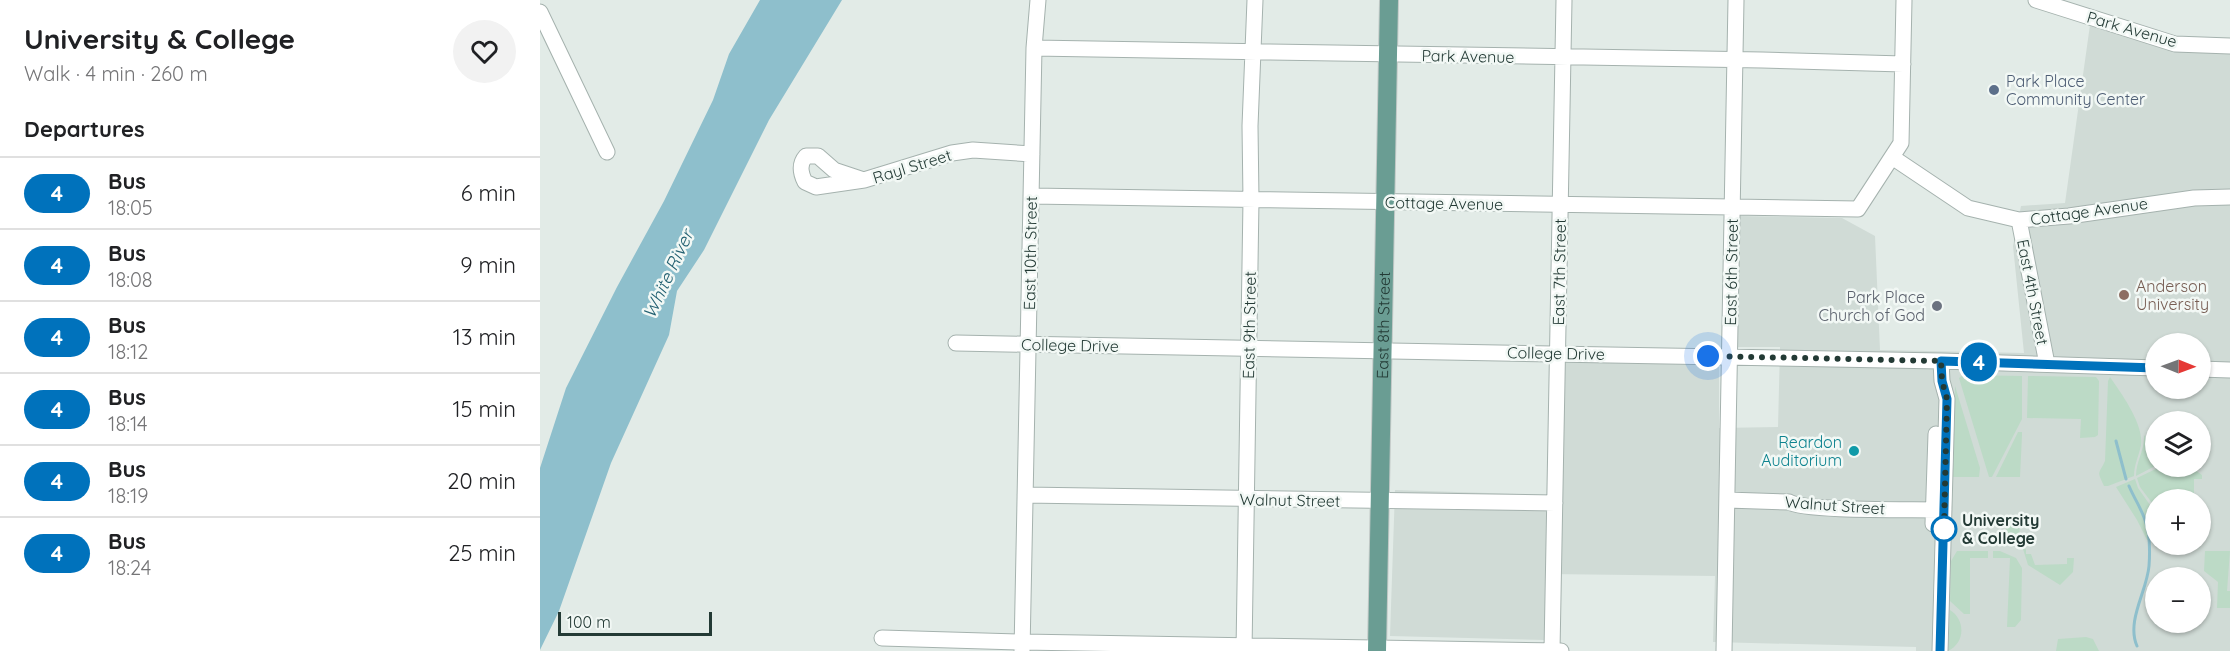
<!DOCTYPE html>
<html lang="en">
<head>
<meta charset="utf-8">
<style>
  body { margin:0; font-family:Quicksand,sans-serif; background:#f2f2f2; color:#202124; height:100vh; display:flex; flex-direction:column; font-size:22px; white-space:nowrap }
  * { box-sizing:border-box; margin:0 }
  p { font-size:20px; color:#757577 }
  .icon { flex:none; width:33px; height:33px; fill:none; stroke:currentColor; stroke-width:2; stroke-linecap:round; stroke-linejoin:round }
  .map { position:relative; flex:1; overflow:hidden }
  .sheet { display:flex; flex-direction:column; background:#fff; width:540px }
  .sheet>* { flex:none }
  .badge { padding:0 12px; border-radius:20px; font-size:21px; line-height:39px }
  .needle { width:39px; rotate:91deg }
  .tools { position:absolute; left:1605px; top:333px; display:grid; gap:12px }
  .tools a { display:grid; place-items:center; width:66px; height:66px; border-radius:50%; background:#fff; box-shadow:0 2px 4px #0004; font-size:30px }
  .scale { position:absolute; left:18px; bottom:15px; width:154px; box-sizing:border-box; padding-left:6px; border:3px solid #233a35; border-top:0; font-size:16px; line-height:21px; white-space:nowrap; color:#233a35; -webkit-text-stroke:4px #f2f8f5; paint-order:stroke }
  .you { position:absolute; width:30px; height:30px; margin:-15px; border:4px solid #fff; border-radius:50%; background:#1a73e8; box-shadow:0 0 0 9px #1a73e833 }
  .map>.badge { position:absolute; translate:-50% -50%; box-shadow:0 0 0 3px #fff }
  h2 { padding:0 24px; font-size:22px; line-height:54px }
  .round { display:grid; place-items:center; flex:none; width:63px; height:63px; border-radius:32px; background:#f2f2f2 }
  .head { display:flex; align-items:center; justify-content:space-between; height:102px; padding:0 24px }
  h1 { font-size:28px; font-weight:800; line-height:45px }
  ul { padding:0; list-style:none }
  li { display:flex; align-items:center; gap:18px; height:72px; padding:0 24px; border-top:2px solid #e0e0e0 }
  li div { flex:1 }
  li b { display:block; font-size:22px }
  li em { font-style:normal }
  li .badge { min-width:66px; font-weight:700; text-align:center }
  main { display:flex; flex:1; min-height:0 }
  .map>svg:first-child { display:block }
  .built { fill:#d0dbd6; fill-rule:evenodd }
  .green { fill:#bcdac6 }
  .water { fill:#8ebfcc }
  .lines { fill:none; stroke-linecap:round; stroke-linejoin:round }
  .stream { stroke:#8ebfcc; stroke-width:3 }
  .minor-casing { stroke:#a5b2ae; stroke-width:17 }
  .major-casing { stroke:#c1c8c6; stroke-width:20 }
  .minor { stroke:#fff; stroke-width:15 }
  .major { stroke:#6a9d93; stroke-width:18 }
  .line-casing { stroke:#fff; stroke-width:14 }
  .line { stroke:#0072bc; stroke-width:9 }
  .walk { stroke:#233a35; stroke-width:6; stroke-dasharray:0 10.8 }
  .service-dot { fill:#5c6f8a; stroke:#f2f8f5; stroke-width:2 }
  .education-dot { fill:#8d6e63; stroke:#f2f8f5; stroke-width:2 }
  .worship-dot { fill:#6b7280; stroke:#f2f8f5; stroke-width:2 }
  .culture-dot { fill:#0f9aa8; stroke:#f2f8f5; stroke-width:2 }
  .stop-dot { fill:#fff; stroke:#0072bc; stroke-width:3 }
  .labels { text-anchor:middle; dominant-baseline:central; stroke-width:5; stroke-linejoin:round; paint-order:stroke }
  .street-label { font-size:16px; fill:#233a35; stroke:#f2f8f5 }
  .service-label { font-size:16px; fill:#4e5e75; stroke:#f2f8f5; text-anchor:start }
  .education-label { font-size:16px; fill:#785e54; stroke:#f2f8f5; text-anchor:start }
  .worship-label { font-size:16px; fill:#5b616d; stroke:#f2f8f5; text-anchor:end }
  .culture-label { font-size:16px; fill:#0d838f; stroke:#f2f8f5; text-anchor:end }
  .stop-label { font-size:16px; font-weight:bold; fill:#233a35; stroke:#f2f8f5; text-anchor:start }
  .water-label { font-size:18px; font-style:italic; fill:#226071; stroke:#f2f8f5 }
</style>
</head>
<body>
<main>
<section class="sheet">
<div class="head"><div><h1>University &amp; College</h1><p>Walk · 4 min · 260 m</p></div><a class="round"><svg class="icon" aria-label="heart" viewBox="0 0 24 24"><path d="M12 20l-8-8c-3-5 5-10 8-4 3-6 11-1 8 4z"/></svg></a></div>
<h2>Departures</h2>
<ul>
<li><span class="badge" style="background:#0072bc;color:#fff">4</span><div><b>Bus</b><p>18:05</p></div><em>6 min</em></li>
<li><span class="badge" style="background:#0072bc;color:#fff">4</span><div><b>Bus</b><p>18:08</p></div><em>9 min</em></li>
<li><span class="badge" style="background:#0072bc;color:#fff">4</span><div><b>Bus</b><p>18:12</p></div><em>13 min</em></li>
<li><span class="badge" style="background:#0072bc;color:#fff">4</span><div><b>Bus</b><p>18:14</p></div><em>15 min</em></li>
<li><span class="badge" style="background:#0072bc;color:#fff">4</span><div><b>Bus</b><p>18:19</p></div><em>20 min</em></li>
<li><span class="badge" style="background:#0072bc;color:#fff">4</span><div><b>Bus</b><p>18:24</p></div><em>25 min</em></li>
</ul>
</section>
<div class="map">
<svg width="1690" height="651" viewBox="0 0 1690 651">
  <rect width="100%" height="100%" fill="#e2ebe7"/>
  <path class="built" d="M1550,25L1690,51V651H1376V647L1173,642L1175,576L1007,574L1006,640L850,636L855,490L1007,495L1011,362L1179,365V428L1238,427L1240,347H1196L1199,216L1302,218L1335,236L1340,350L1484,353L1473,246L1481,206L1525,203ZM1616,344H1660V388H1616ZM1616,422H1660V466H1616ZM1616,500H1660V544H1616ZM1616,578H1660V622H1616Z"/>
  <path class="green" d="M1423,375L1482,376V419L1452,477H1449L1419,378Z
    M1488,376L1556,377L1559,381L1558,435L1555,437L1540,438L1541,419L1487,418Z
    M1570,377C1581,393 1604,424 1601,445C1599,456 1594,464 1594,476L1568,486H1564C1557,470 1558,476 1565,461L1568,381Z
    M1415,386L1440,468L1439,477H1413Z
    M1478,432H1482V435L1480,477H1456Z
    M1604,435L1615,449V466L1596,476C1596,461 1605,450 1604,435Z
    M1622,466L1651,467L1662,475V479H1654V499L1616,500L1615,507L1600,487L1597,478Z
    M1595,479L1598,488L1615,512V541L1607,540L1597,520L1576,487Z
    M1462,516L1479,517L1480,545H1471Z
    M1483,549H1486V554H1491L1495,565L1527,564V558H1534L1533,572L1520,585L1488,565Z
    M1417,551H1448V558H1430V614H1424L1410,601L1411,561Z
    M1453,551H1460L1476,558L1482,568L1481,620L1475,627H1467L1470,558H1453Z
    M1665,551H1690L1687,591H1690V608H1677L1678,582L1664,571Z
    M1410,610C1426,620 1425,643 1408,651Z
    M1546,637L1553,639L1559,651H1516L1518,639Z"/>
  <path class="water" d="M220,0H302L229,120L164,250L137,291L129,335L71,463L19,611L0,650V468L26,388L77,287L124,201L173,100L189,54Z"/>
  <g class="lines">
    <path class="stream" d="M1576,441L1586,479
      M1589,486C1594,498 1601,508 1605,520C1610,533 1610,552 1609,566C1607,591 1586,621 1597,646"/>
    <defs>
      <path id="minor" d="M1496,0L1635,44L1690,46
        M0,12L67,152
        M494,48L1222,60L1363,64
        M266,156H278L294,170L324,180L276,187L265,182C260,172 259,164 266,156Z
        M1352,157L1428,208L1479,220L1529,216L1654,198L1690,197
        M324,180L412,153L433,150L492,154
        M491,196L1318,209L1361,143L1364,0
        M1479,220L1507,364
        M416,343L1401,361L1616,368
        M1660,369L1690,370
        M485,495L1015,503
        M1187,500L1249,502C1266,512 1377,509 1404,510
        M1393,524L1396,434
        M342,638L482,642L1021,651
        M482,651L494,48L498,0
        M704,651L711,200L710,126L715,0
        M1012,651L1024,0
        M1184,651L1196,0
        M1400,651L1407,399L1402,381L1401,361"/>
      <g id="major">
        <path id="s1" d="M837,651L849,0"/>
      </g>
    </defs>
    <use href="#minor" class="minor-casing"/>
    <use href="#major" class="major-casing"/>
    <use href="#minor" class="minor"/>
    <use href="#major" class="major"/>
  </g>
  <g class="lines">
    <defs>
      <path id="line" d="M1400,651L1407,399L1402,381L1401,361L1616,368"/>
    </defs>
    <use href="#line" class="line-casing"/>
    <use href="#line" class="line"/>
    <path class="walk" d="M1168,356L1401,361L1402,381L1407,399L1404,529"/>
  </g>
  <circle class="service-dot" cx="1454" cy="90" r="6"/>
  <circle class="education-dot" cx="1584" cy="295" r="6"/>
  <circle class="worship-dot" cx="1397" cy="306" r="6"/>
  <circle class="culture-dot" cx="1314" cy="451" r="6"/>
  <circle class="stop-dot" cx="1404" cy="529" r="12"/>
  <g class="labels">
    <g class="street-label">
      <text transform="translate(1592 29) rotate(16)">Park Avenue</text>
      <text transform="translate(928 56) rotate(1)">Park Avenue</text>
      <text transform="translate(372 166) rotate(-17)">Rayl Street</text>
      <text transform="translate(904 203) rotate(1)">Cottage Avenue</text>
      <text transform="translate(1549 211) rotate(-8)">Cottage Avenue</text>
      <text transform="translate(490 253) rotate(-89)">East 10th Street</text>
      <text transform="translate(1019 272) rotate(-89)">East 7th Street</text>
      <text transform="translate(1191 272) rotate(-89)">East 6th Street</text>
      <text transform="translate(1493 292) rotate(79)">East 4th Street</text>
      <text transform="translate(709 325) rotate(-89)">East 9th Street</text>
      <text stroke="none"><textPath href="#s1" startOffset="326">East 8th Street</textPath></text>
      <text transform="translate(530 345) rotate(1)">College Drive</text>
      <text transform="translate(1016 353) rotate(1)">College Drive</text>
      <text transform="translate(750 500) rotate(1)">Walnut Street</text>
      <text transform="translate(1295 505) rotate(4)">Walnut Street</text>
    </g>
    <g class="service-label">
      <text x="1466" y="81">Park Place<tspan x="1466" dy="18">Community Center</tspan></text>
    </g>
    <g class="education-label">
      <text x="1596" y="286">Anderson<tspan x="1596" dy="18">University</tspan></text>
    </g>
    <g class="worship-label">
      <text x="1385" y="297">Park Place<tspan x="1385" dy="18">Church of God</tspan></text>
    </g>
    <g class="culture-label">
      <text x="1302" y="442">Reardon<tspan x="1302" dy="18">Auditorium</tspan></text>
    </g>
    <g class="stop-label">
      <text x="1422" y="520">University<tspan x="1422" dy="18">&amp; College</tspan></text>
    </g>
    <g class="water-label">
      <text transform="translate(128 274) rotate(-65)">White River</text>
    </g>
  </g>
</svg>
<div class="tools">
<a><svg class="needle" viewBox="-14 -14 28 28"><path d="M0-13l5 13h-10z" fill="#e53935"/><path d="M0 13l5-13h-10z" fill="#757577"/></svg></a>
<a><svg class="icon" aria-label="layers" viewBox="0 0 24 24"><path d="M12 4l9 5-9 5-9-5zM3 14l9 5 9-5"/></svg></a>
<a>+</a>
<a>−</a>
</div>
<div class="scale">100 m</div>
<div class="you" style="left:1168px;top:356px"></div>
<b class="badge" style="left:1439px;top:362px;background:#0072bc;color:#fff">4</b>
</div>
</main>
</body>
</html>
